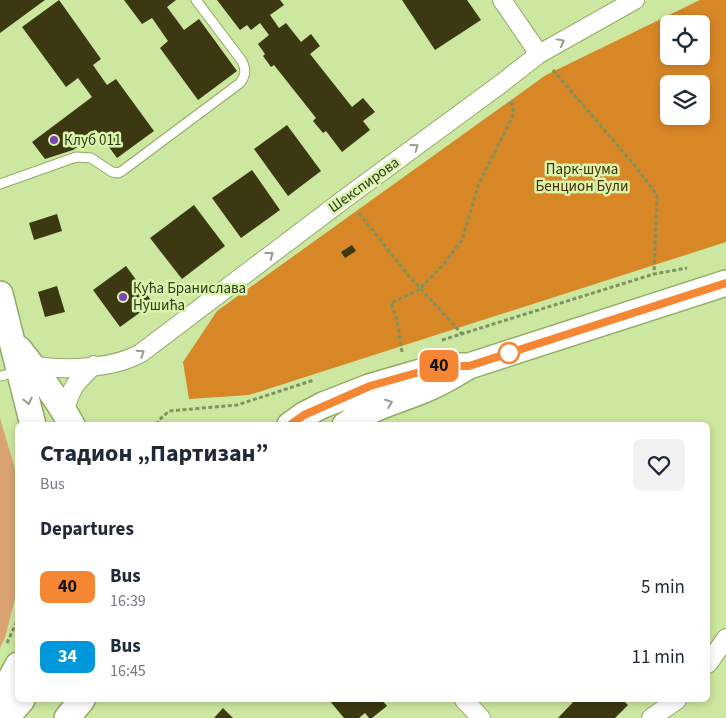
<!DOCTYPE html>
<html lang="en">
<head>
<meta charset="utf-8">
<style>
  body { margin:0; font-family:"Source Sans 3",sans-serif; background:#f2f2f3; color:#1f2937; height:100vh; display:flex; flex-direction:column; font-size:19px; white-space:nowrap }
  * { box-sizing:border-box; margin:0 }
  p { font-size:16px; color:#747a83 }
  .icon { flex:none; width:28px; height:28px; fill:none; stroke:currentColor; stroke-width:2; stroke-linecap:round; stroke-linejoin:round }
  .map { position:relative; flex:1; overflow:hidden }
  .sheet { position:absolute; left:15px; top:422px; width:695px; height:280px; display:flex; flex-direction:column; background:#fff; border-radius:8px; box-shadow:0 2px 8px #0003 }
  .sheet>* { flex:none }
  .badge { padding:0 10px; border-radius:8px; font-size:18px; line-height:32px }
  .tools { position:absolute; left:660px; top:15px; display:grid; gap:10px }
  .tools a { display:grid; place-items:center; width:50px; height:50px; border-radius:8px; background:#fff; box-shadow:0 2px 8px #0003; font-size:25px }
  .map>.badge { position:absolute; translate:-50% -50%; box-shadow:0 0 0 2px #fff }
  h2 { padding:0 25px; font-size:19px; line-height:45px }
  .round { display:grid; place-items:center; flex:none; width:52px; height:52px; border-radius:8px; background:#f2f2f3 }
  .headline { display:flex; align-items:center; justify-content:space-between; height:85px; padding:0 25px }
  h1 { font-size:24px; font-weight:700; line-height:38px }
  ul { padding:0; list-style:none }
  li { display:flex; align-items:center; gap:15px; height:70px; padding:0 25px }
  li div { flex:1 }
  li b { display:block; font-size:19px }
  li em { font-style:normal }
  li .badge { min-width:55px; font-weight:700; text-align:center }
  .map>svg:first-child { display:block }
  .green { fill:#d9a471 }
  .forest { fill:#d88726; fill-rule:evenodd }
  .building { fill:#3c3811 }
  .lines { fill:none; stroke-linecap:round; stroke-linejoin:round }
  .lane-casing { stroke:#92aa65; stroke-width:11 }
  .street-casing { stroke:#92aa65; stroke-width:20 }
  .secondary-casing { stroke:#92aa65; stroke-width:28 }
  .path { stroke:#7f925f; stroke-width:3; stroke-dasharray:4 2.5; stroke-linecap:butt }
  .lane { stroke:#fff; stroke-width:9 }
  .street { stroke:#fff; stroke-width:18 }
  .secondary { stroke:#fff; stroke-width:25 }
  .oneway { stroke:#989c8e }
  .line-casing { stroke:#fff; stroke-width:11 }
  .line { stroke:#f58634; stroke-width:8 }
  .poi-dot { fill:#7f42b7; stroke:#d9f4ab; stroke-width:2 }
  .stop-dot { fill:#fff; stroke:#f58634; stroke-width:2.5 }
  .labels { text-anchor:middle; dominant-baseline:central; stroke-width:5; stroke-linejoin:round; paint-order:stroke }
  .poi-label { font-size:15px; fill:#303a1d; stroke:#d9f4ab; text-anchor:start }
  .park-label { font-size:15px; fill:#4c2b04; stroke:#d9f4ab }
  .street-label { font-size:15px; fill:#303a1d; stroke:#d9f4ab }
</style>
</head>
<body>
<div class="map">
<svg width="726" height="718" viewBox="0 0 726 718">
  <rect width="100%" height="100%" fill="#cce79f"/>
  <path class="green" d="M0,418L18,479L17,590L5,638L0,648Z"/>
  <path class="forest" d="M700,0H726V242L249,395L189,399L183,362L217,311L546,75ZM669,24H701V56H669ZM669,84H701V116H669Z"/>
  <path class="building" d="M0,0H45L0,33Z
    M59,0L101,59L93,65L107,85L116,79L154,131L117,158L98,132L73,150L45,159L32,142L92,97L78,78L66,87L22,27Z
    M124,0H176L167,7L184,30L199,19L237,71L198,100L160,48L168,41L152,18L142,24Z
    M217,0H280L284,5L270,15L279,28L286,23L301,42L311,34L320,46L310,54L352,107L363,98L375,112L363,121L370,130L342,152L326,131L323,133L313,121L316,118L274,65L271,67L263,56L265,54L258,44L269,35L260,23L251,30L247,25L240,30Z
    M402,0H467L481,20L435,50Z
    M287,125L321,171L288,196L254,149Z
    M252,170L280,210L241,238L212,198Z
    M194,205L225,246L182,279L150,238Z
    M57,214L62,231L34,240L29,223Z
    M352,245L356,251L345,258L341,252Z
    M126,266L153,303L120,327L93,290Z
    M57,286L65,312L45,317L38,292Z
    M329,700H382L387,706L372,718H369L365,713L359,718H344Z
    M575,700H623L628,705L615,718H558Z
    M223,708L233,718H214Z"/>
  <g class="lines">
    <defs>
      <path id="lane" d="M0,184L76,157L91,158L112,172L118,173L122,171L240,83C246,75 246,70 242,61L196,0
        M0,376L18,372"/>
      <path id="street" d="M502,0L539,54
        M32,365C63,371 113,369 141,353L347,197L502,83L539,54L635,0
        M65,412C70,387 77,382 94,365
        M708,664L726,638
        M464,700L481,718
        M651,718L677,700"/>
      <path id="secondary" d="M0,294L33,425
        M19,349C38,373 57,398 72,425
        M290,425L304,415L323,405L369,387L441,366H464
        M345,425C370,408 397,401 424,390C440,384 454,375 469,366L726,283
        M0,698L18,665
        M6,718L22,700
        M67,718L82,700"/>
    </defs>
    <use href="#lane" class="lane-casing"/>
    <use href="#street" class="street-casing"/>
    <use href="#secondary" class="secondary-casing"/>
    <path class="path" d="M553,70L636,167L657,195L654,274
      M359,213L408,275L462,334
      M442,340L654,274L687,268
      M402,352L397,320L391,303L420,289L443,265L462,240L478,186L514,113L511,102
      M157,425L158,421L169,411L237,405L314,380
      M7,643L18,619"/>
    <use href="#lane" class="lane"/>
    <use href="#street" class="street"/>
    <use href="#secondary" class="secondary"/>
  </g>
  <defs><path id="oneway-chevron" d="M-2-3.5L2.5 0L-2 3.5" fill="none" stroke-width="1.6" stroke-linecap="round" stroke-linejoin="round" transform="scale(1.25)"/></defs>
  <g class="oneway">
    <use href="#oneway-chevron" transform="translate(561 42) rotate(-29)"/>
    <use href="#oneway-chevron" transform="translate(415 147) rotate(-36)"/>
    <use href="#oneway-chevron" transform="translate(270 255) rotate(-37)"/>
    <use href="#oneway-chevron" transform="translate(141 353) rotate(-33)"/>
    <use href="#oneway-chevron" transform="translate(28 401) rotate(77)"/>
    <use href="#oneway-chevron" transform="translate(389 403) rotate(-21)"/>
  </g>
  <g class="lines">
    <defs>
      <path id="line" d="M290,425L304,415L370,386L441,366H469L726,283"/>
    </defs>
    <use href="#line" class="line-casing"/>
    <use href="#line" class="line"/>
  </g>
  <g class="poi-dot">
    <circle cx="54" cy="140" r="5"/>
    <circle cx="123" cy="297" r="5"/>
  </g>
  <circle class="stop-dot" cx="509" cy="353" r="10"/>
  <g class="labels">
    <g class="poi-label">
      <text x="64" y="140">Клуб 011</text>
      <text x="133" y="288">Кућа Бранислава<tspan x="133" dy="17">Нушића</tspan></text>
    </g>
    <g class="park-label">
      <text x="582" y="169">Парк-шума<tspan x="582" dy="17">Бенцион Були</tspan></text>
    </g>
    <g class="street-label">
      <text transform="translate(364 185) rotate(-36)">Шекспирова</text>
    </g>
  </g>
</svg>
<div class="tools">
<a><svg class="icon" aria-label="locate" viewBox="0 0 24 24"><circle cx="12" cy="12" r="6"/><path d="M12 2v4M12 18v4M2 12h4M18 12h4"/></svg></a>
<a><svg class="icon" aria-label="layers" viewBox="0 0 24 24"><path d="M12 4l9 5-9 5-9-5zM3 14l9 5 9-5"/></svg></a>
</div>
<b class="badge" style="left:439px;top:366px;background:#f58634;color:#111">40</b>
<section class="sheet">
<div class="headline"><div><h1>Стадион „Партизан”</h1><p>Bus</p></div><a class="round"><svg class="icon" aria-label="heart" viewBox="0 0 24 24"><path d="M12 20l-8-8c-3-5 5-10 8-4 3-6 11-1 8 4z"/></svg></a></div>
<h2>Departures</h2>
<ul>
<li><span class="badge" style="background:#f58634;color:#111">40</span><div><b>Bus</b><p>16:39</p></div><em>5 min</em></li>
<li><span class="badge" style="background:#0098da;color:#fff">34</span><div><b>Bus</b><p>16:45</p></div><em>11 min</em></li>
</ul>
</section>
</div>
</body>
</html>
